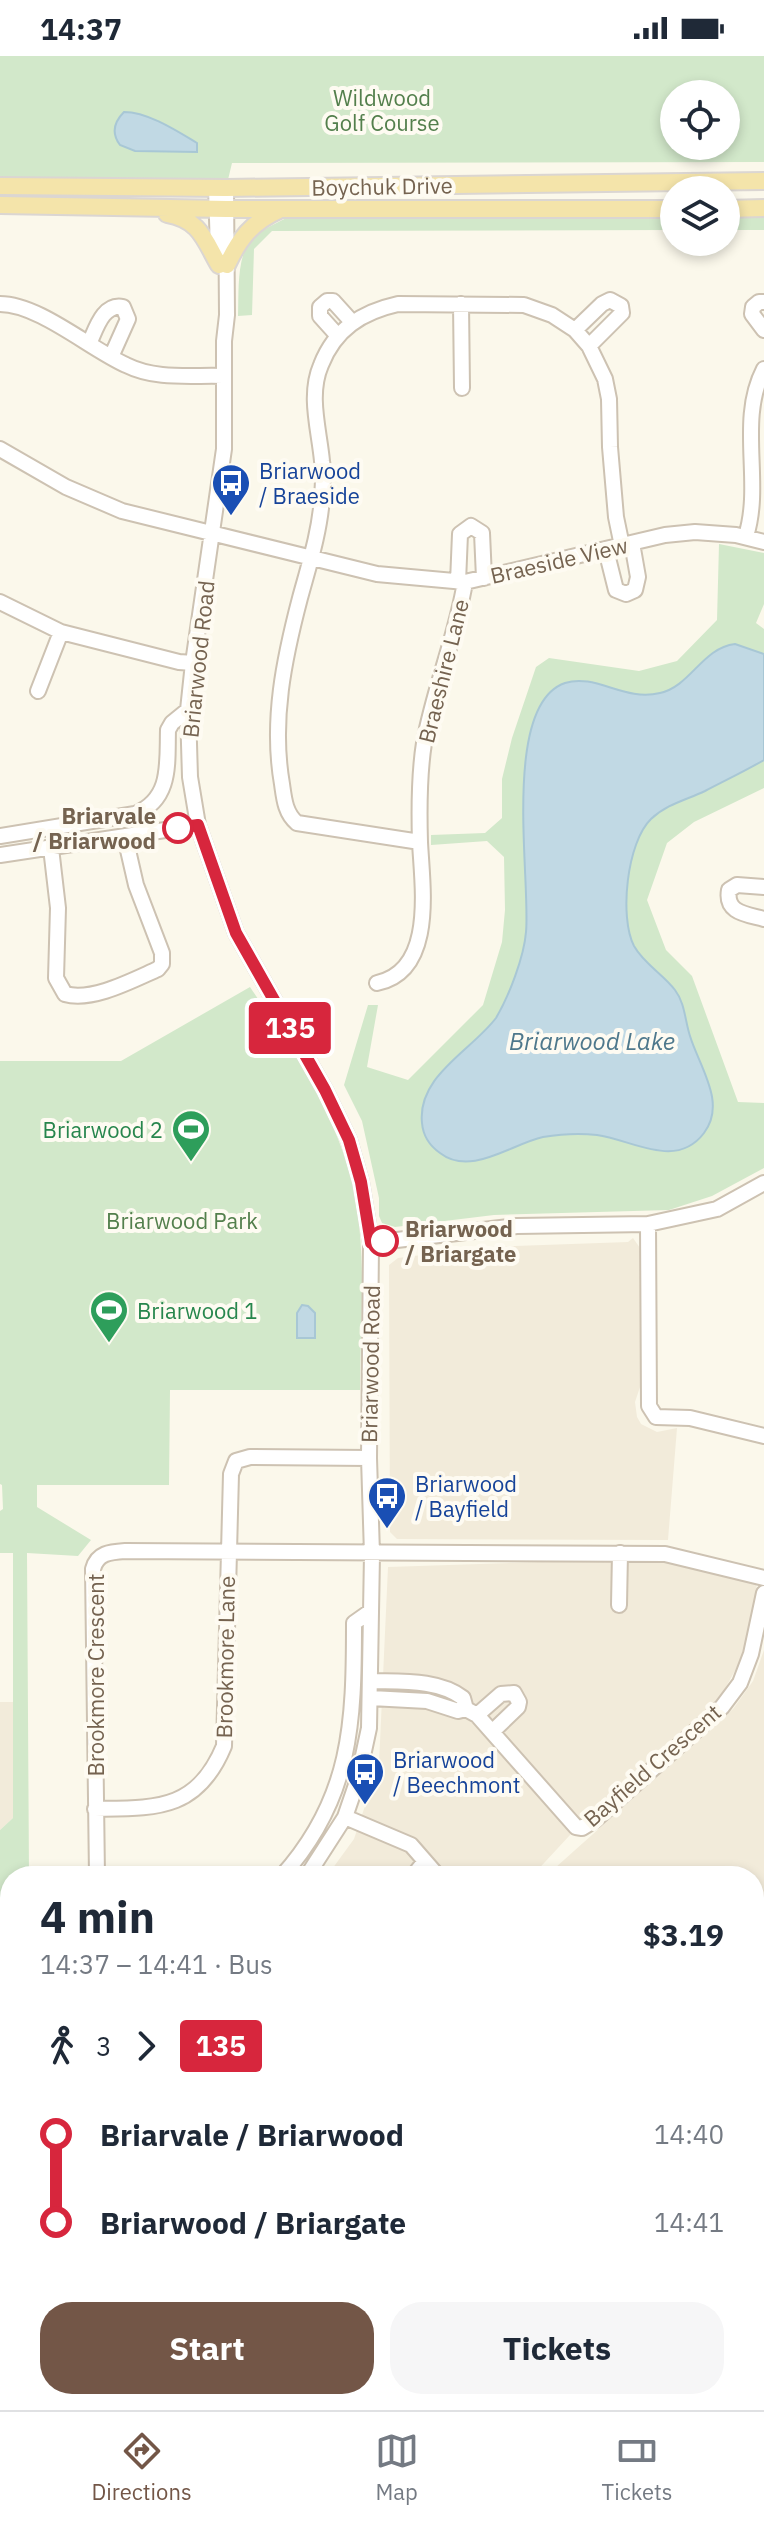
<!DOCTYPE html>
<html lang="en">
<head>
<meta charset="utf-8">
<style>
  body { margin:0; font-family:"IBM Plex Sans",sans-serif; background:#f6f6f7; color:#1f2937; height:100vh; display:flex; flex-direction:column; font-size:30px; white-space:nowrap }
  * { box-sizing:border-box; margin:0 }
  p { font-size:26px; color:#747a83 }
  .icon { flex:none; width:44px; height:44px; fill:none; stroke:currentColor; stroke-width:2; stroke-linecap:round; stroke-linejoin:round }
  .map { position:relative; flex:1; overflow:hidden }
  .details { position:absolute; left:0px; top:1810px; width:764px; height:544px; display:flex; flex-direction:column; background:#fff; border-radius:32px 32px 0 0; box-shadow:0 4px 12px #0003 }
  .details>* { flex:none }
  .badge { padding:0 16px; border-radius:6px; font-size:28px; line-height:52px }
  .tools { position:absolute; left:660px; top:24px; display:grid; gap:16px }
  .tools a { display:grid; place-items:center; width:80px; height:80px; border-radius:50%; background:#fff; box-shadow:0 4px 12px #0003; font-size:40px }
  .map>.badge { position:absolute; translate:-50% -50%; box-shadow:0 0 0 4px #fff }
  .legs { display:flex; align-items:center; gap:12px; height:88px; padding:0 40px; font-size:26px }
  .legs p { margin-inline-start:auto }
  .headline { display:flex; align-items:center; justify-content:space-between; height:136px; padding:0 40px }
  h1 { font-size:44px; font-weight:700; line-height:60px }
  .button { display:flex; gap:16px; margin-top:auto; padding:16px 40px }
  .button a { flex:1; height:92px; border-radius:32px; background:#735647; color:#fff; font-size:32px; font-weight:700; line-height:92px; text-align:center }
  .button a+a { background:#f6f6f7; color:#1f2937 }
  ul { padding:0 40px; list-style:none }
  li { display:flex; align-items:center; gap:28px; height:88px; font-size:30px }
  li i { display:grid; place-items:center; width:12px; height:100%; margin:0 10px; background:currentColor }
  li i::after { content:''; width:20px; height:20px; margin:-10px; border:6px solid; border-radius:50%; background:#fff }
  li p { margin-inline-start:auto }
  li:first-child i { background:linear-gradient(#0000 50%,currentColor 0) }
  li:last-child i { background:linear-gradient(currentColor 50%,#0000 0) }
  .status { display:flex; justify-content:space-between; align-items:center; height:56px; padding:0 40px; background:#fff; direction:ltr }
  .status svg { height:22px; fill:currentColor }
  .tab-bar { display:flex; justify-content:space-around; align-items:center; height:112px; border-top:2px solid #e0e1e3; background:#fff; font-size:22px; color:#747a83 }
  .tab-bar a { display:grid; justify-items:center; gap:4px }
  .tab-bar .selected { color:#735647 }
  .map>svg:first-child { display:block }
  .residential { fill:#f2ebda }
  .green { fill:#d2e8ca; fill-rule:evenodd }
  .water { fill:#c1d9e4; stroke:#a8c7d5; stroke-width:2 }
  .lines { fill:none; stroke-linecap:round; stroke-linejoin:round }
  .minor-casing { stroke:#cdc2b2; stroke-width:18 }
  .major-casing { stroke:#dbd6d2; stroke-width:20 }
  .minor { stroke:#fff; stroke-width:14 }
  .major { stroke:#f4e4aa; stroke-width:16 }
  .rail-casing { stroke:#bda9c5; stroke-width:6 }
  .rail { stroke:#fefbf2; stroke-width:3; stroke-dasharray:9; stroke-linecap:butt }
  .line-1-casing { stroke:#fff; stroke-width:18 }
  .line-1 { stroke:#d7263d; stroke-width:12 }
  .stop-1-dot { fill:#fff; stroke:#d7263d; stroke-width:4 }
  .labels { text-anchor:middle; dominant-baseline:central; stroke-width:8; stroke-linejoin:round; paint-order:stroke }
  .park-label { font-size:22px; fill:#537f4c; stroke:#fefbf2 }
  .street-label { font-size:22px; fill:#756350; stroke:#fefbf2 }
  .transit-label { font-size:22px; fill:#164399; stroke:#fefbf2; text-anchor:start }
  .stop-label { font-size:22px; font-weight:bold; fill:#756350; stroke:#fefbf2; text-anchor:end }
  .leisure-label { font-size:22px; fill:#27864d; stroke:#fefbf2; text-anchor:end }
  .water-label { font-size:24px; font-style:italic; fill:#4e788c; stroke:#fefbf2 }
</style>
</head>
<body>
<div class="status"><b>14:37</b><svg viewBox="0 0 49 12"><path d="M0 12V9h3v3zM5 12V6h3v6zM10 12V3h3v9zM15 12V0h3v12zM26 1h20v11H26zM47 4h2v5h-2z"/></svg></div>
<div class="map">
<svg width="764" height="2354" viewBox="0 0 764 2354">
  <rect width="100%" height="100%" fill="#fbf8eb"/>
  <path class="residential" d="M633,1182L640,1192V1331L635,1346L637,1361L641,1368L657,1376L677,1372L668,1484L397,1483L390,1476L389,1209L398,1202L485,1191L628,1186Z
    M663,1502L757,1527L748,1591L716,1649L583,1765L532,1820H327L354,1783L379,1708L388,1511Z
    M764,1594V1879L754,1887V1820H546L733,1653L753,1625Z
    M0,1646H13V1762L0,1774Z
    M0,1942H10V2344H238L227,2354H0Z"/>
  <path class="green" d="M0,0H764V106L232,107L226,132L0,133ZM674,38H726V90H674Z
    M764,158V174H726V159Z
    M292,159H674V174L272,175L254,193L252,259L238,260C239,230 236,198 256,174L259,176Z
    M719,488L764,497V548L756,567L764,573V732L694,766L667,787L647,844L666,894L692,920L738,1046L764,1047V1112L712,1140L669,1154L494,1159L395,1171L382,1167L379,1160V1142L362,1065L344,1029L368,949H378L367,1011L408,1024L483,949L502,886L505,854L504,801L487,785L431,789V779L485,777L502,762V723L512,682L536,611L549,602L639,615L677,605L717,564Z
    M250,931C286,984 325,1040 345,1102C370,1175 360,1258 360,1334H170L169,1429H37V1451L91,1484L78,1500L27,1497L29,1820H10V1912L0,1911V1774L13,1762V1497H0V1455L3,1453L2,1429L0,1428V1005H121Z"/>
  <path class="water" d="M124,56C148,56 177,75 197,87V96L135,95L120,89C111,77 114,66 124,56Z
    M735,588L764,598V704C745,715 724,725 705,735C686,744 667,748 651,763C627,786 619,861 634,890C644,908 663,918 675,934C685,947 685,965 690,980C699,1010 727,1047 704,1077C676,1114 633,1084 597,1079C580,1077 561,1078 543,1081C511,1088 471,1121 440,1097C430,1090 423,1079 422,1067C417,1020 471,995 496,962C509,940 524,901 526,876C531,825 501,649 565,627C596,617 624,646 660,637C691,630 702,592 735,588Z
    M302,1249L308,1250L315,1257V1282H297V1257Z"/>
  <g class="lines">
    <defs>
      <path id="minor" d="M216,132L218,194
        M226,132L227,259L224,285V393L193,607L188,654L190,721L198,769L236,877L325,1034L349,1084L361,1126L371,1187L369,1402L372,1498L369,1672L358,1723L345,1761L307,1820
        M764,246H759L753,251L752,258L764,274
        M0,248C39,248 90,293 126,309C156,324 190,319 223,320
        M461,248L462,332
        M575,274L602,248L610,244L621,250L622,257L589,290
        M338,280L320,260V251L327,245H333L352,266
        M89,288C96,273 103,247 123,251L128,263L111,301
        M0,393L66,431L122,455L377,518L465,526L665,479L695,476L736,479L764,486
        M746,480C763,426 737,365 764,313
        M606,494L616,534L626,538L635,534L638,521L632,487
        M458,526L460,478L471,470L482,477L484,522
        M465,526C456,581 434,632 424,687C419,719 419,753 420,786L297,767C285,757 284,742 282,728C271,665 284,603 300,542C309,509 320,475 322,441C323,429 324,416 322,405C319,373 308,339 321,309C335,273 362,256 398,248L524,249L552,259L575,274L589,290L605,323L609,343L610,391L616,461L622,490
        M0,546L61,576L179,606L193,607
        M38,635L61,576
        M0,780L135,758C172,743 167,707 168,674L172,667L188,654
        M51,792L58,852L56,922L65,938C92,946 133,924 158,913L162,908V897L136,829L125,781
        M0,799L198,769
        M764,831L737,829L729,834C725,857 746,858 764,863
        M377,927C436,915 422,829 420,786
        M648,1168L649,1350L656,1361L690,1362L764,1380
        M371,1187L517,1170L648,1168L717,1153L764,1127
        M619,1549L620,1497
        M371,1625C400,1626 438,1623 463,1642L466,1653
        M371,1642L427,1645L458,1655L466,1653L477,1659L576,1771L582,1772L595,1764L700,1671L722,1651L740,1627L751,1598L764,1537
        M477,1659L501,1638L514,1637L519,1646L518,1651L492,1676
        M95,1753C156,1752 197,1755 224,1690L231,1418L236,1405L250,1401L369,1402
        M345,1761L411,1789L438,1820
        M97,1820L93,1513C97,1497 110,1496 125,1495L665,1498L764,1522
        M282,1820C352,1742 354,1666 354,1567L371,1555
        M413,1820L425,1805
        M754,1932L764,1923
        M0,1960L8,1926
        M0,2160L10,2171
        M0,2282L10,2273
        M123,2354L134,2344
        M276,2354L287,2344"/>
      <path id="major" d="M0,130L226,132L764,125
        M0,149L227,153H674
        M726,153L764,152
        M167,158C200,164 204,183 219,209
        M227,209C239,183 252,166 279,154"/>
    </defs>
    <use href="#minor" class="minor-casing"/>
    <use href="#major" class="major-casing"/>
    <use href="#minor" class="minor"/>
    <use href="#major" class="major"/>
    <defs>
      <path id="rail" d="M754,1993L764,1984
        M349,2354L360,2344"/>
    </defs>
    <use href="#rail" class="rail-casing"/>
    <use href="#rail" class="rail"/>
  </g>
  <g class="lines">
    <defs>
      <path id="line-1" d="M178,772L198,769L236,877L325,1034L349,1084L361,1126L371,1187L383,1185"/>
    </defs>
    <use href="#line-1" class="line-1-casing"/>
    <use href="#line-1" class="line-1"/>
  </g>
  <defs>
    <symbol id="bus-pin" viewBox="-11 -11 22 30"><path d="M0 17L-7.5 6A9.5 9.5 0 1 1 7.5 6Z" fill="#1a4fb4" stroke="#fefbf2"/><path d="M-5-6H5V4H4V6H2V4H-2V6H-4V4H-5ZM-3.5-4V0h7V-4ZM-3.5 1.2v1.5H-2V1.2ZM2 1.2v1.5H3.5V1.2Z" fill="#fff"/></symbol>
    <symbol id="stadium-pin" viewBox="-11 -11 22 30"><path d="M0 17L-7.5 6A9.5 9.5 0 1 1 7.5 6Z" fill="#2e9e5b" stroke="#fefbf2"/><path d="M0-5a6.5 5 0 1 0 0 10a6.5 5 0 1 0 0-10ZM-3.5-1.8h7v3.6h-7Z" fill="#fff"/></symbol>
  </defs>
  <g fill-rule="evenodd">
    <use href="#bus-pin" x="209" y="405" width="44" height="60"/>
    <use href="#stadium-pin" x="169" y="1051" width="44" height="60"/>
    <use href="#stadium-pin" x="87" y="1232" width="44" height="60"/>
    <use href="#bus-pin" x="365" y="1418" width="44" height="60"/>
    <use href="#bus-pin" x="343" y="1694" width="44" height="60"/>
  </g>
  <g class="stop-1-dot">
    <circle cx="178" cy="772" r="14"/>
    <circle cx="383" cy="1185" r="14"/>
  </g>
  <g class="labels">
    <g class="park-label">
      <text x="382" y="41">Wildwood<tspan x="382" dy="25">Golf Course</tspan></text>
      <text x="182" y="1164">Briarwood Park</text>
    </g>
    <g class="street-label">
      <text transform="translate(382 130) rotate(-1)">Boychuk Drive</text>
      <text transform="translate(559 504) rotate(-13)">Braeside View</text>
      <text transform="translate(198 603) rotate(-84)">Briarwood Road</text>
      <text transform="translate(443 615) rotate(-76)">Braeshire Lane</text>
      <text transform="translate(370 1308) rotate(-89)">Briarwood Road</text>
      <text transform="translate(225 1601) rotate(-89)">Brookmore Lane</text>
      <text transform="translate(95 1619) rotate(-90)">Brookmore Crescent</text>
      <text transform="translate(652 1709) rotate(-41)">Bayfield Crescent</text>
    </g>
    <g class="transit-label">
      <text x="259" y="414">Briarwood<tspan x="259" dy="25">/ Braeside</tspan></text>
      <text x="415" y="1427">Briarwood<tspan x="415" dy="25">/ Bayfield</tspan></text>
      <text x="393" y="1703">Briarwood<tspan x="393" dy="25">/ Beechmont</tspan></text>
    </g>
    <g class="stop-label">
      <text x="156" y="759">Briarvale<tspan x="156" dy="25">/ Briarwood</tspan></text>
      <text x="405" y="1172" text-anchor="start">Briarwood<tspan x="405" dy="25">/ Briargate</tspan></text>
    </g>
    <g class="leisure-label">
      <text x="163" y="1073">Briarwood 2</text>
      <text x="137" y="1254" text-anchor="start">Briarwood 1</text>
    </g>
    <g class="water-label">
      <text x="592" y="985">Briarwood Lake</text>
    </g>
  </g>
</svg>
<div class="tools">
<a><svg class="icon" aria-label="locate" viewBox="0 0 24 24"><circle cx="12" cy="12" r="6"/><path d="M12 2v4M12 18v4M2 12h4M18 12h4"/></svg></a>
<a><svg class="icon" aria-label="layers" viewBox="0 0 24 24"><path d="M12 4l9 5-9 5-9-5zM3 14l9 5 9-5"/></svg></a>
</div>
<b class="badge" style="left:290px;top:972px;background:#d7263d;color:#fff">135</b>
<section class="details">
<div class="headline"><div><h1>4 min</h1><p>14:37 – 14:41 · Bus</p></div><b>$3.19</b></div>
<div class="legs"><svg class="icon" aria-label="walk" viewBox="0 0 24 24"><circle cx="13" cy="4" r="2"/><path d="M13 8l-2 6 4 7M11 14l-3 7M7 12l3-4h3l4 4"/></svg>3<svg class="icon" aria-label="forward" viewBox="0 0 24 24"><path d="M9 5l7 7-7 7"/></svg><b class="badge" style="background:#d7263d;color:#fff">135</b></div>
<ul>
<li><i style="color:#d7263d"></i><b>Briarvale / Briarwood</b><p>14:40</p></li>
<li><i style="color:#d7263d"></i><b>Briarwood / Briargate</b><p>14:41</p></li>
</ul>
<div class="button"><a>Start</a><a>Tickets</a></div>
</section>
</div>
<nav class="tab-bar">
<a class="selected"><svg class="icon" aria-label="directions" viewBox="0 0 24 24"><path d="M12 3l9 9-9 9-9-9zM9 14v-3h6M13 9l2 2-2 2"/></svg>Directions</a>
<a><svg class="icon" aria-label="map" viewBox="0 0 24 24"><path d="M3 6l6-2 6 2 6-2v14l-6 2-6-2-6 2zM9 4v14M15 6v14"/></svg>Map</a>
<a><svg class="icon" aria-label="tickets" viewBox="0 0 24 24"><path d="M3 7h18v10H3zM15 7v10"/></svg>Tickets</a>
</nav>
</body>
</html>
